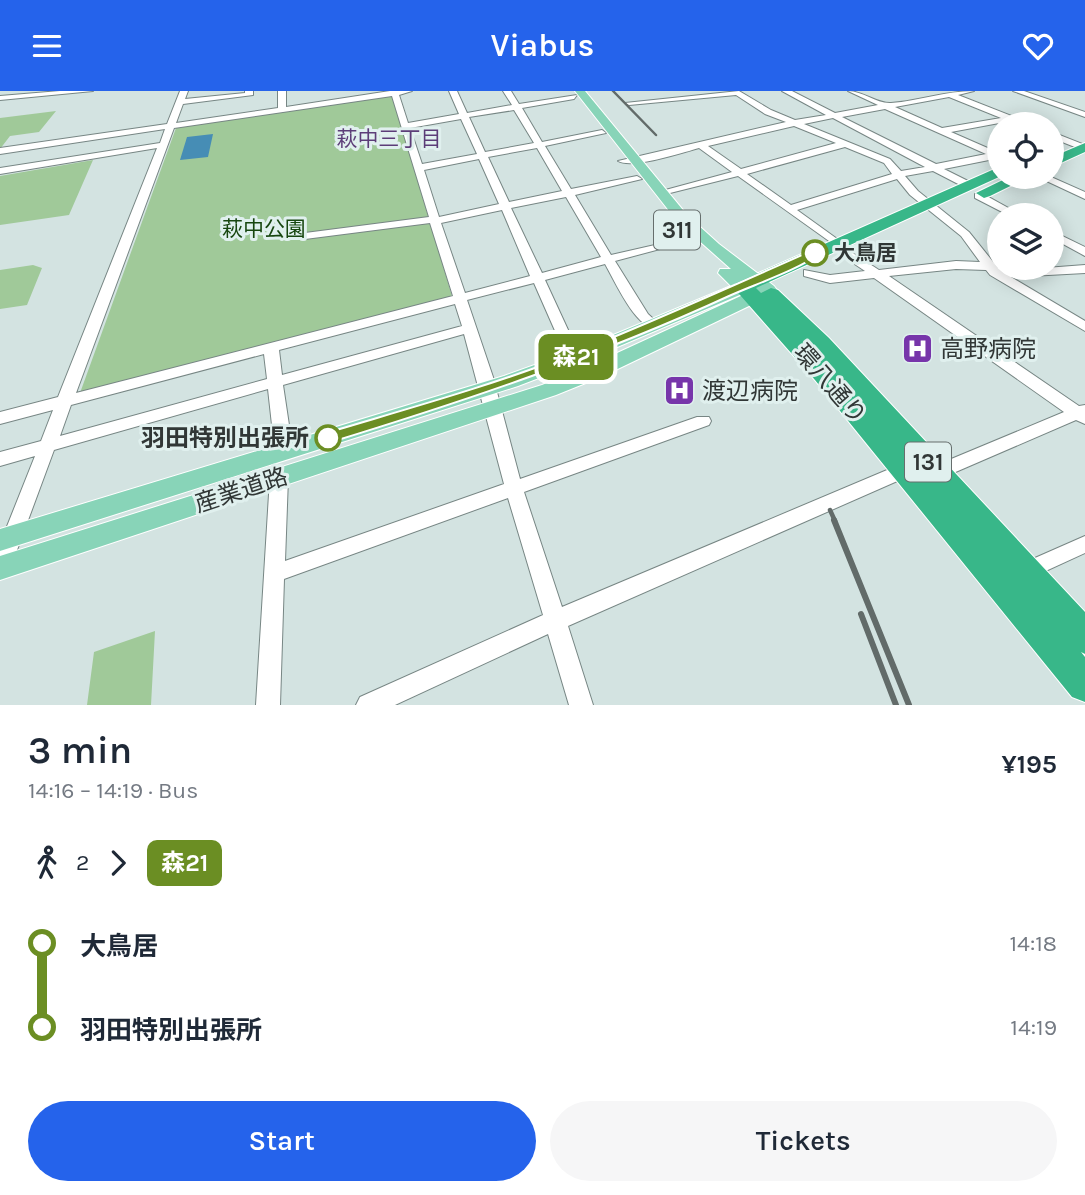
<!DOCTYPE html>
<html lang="en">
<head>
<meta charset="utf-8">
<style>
  body { margin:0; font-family:Karla,"Noto Sans JP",sans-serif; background:#f6f6f7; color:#1f2937; height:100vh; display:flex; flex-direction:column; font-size:26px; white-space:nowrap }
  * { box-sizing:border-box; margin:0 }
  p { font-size:23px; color:#747a83 }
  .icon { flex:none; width:38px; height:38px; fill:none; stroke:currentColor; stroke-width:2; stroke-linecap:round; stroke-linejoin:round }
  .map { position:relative; height:614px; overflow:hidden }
  .side { display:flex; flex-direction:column; background:#fff; flex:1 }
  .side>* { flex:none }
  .badge { padding:0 14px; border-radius:10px; font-size:24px; line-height:46px }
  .controls { position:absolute; left:987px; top:21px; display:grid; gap:14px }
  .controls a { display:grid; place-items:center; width:77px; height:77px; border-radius:50%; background:#fff; box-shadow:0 4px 18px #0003; font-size:35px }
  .map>.badge { position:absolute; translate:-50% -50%; box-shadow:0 0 0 4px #fff }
  .legs { display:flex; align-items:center; gap:10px; height:77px; padding:0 28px; font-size:23px }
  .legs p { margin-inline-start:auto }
  .headline { display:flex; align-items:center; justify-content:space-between; height:119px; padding:0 28px }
  h1 { font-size:38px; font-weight:600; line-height:52px }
  .primary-button { display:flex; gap:14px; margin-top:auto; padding:14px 28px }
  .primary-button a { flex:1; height:80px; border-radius:42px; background:#2563eb; color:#fff; font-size:28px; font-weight:600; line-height:80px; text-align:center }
  .primary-button a+a { background:#f6f6f7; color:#1f2937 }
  ul { padding:0 28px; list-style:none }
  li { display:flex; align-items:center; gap:24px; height:84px; font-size:26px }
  li i { display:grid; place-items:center; width:10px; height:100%; margin:0 9px; background:currentColor }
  li i::after { content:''; width:18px; height:18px; margin:-9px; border:5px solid; border-radius:50%; background:#fff }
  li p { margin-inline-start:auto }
  li:first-child i { background:linear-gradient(#0000 50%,currentColor 0) }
  li:last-child i { background:linear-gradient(currentColor 50%,#0000 0) }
  header { display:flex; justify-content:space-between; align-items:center; height:91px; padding:0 28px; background:#2563eb; color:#fff; font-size:32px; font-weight:600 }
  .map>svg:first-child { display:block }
  .green { fill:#a0c999 }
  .water { fill:#468db5 }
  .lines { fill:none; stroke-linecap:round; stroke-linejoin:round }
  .minor-casing { stroke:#778684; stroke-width:2 }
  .major-casing { stroke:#fff; stroke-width:2 }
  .highway-casing { stroke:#fff; stroke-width:2 }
  .minor { fill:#fff; fill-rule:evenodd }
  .major { fill:#88d4b8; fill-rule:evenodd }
  .highway { fill:#38b789; fill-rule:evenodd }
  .rail-far2 { stroke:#626b69; stroke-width:2.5 }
  .rail-far1 { stroke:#626b69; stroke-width:4.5 }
  .rail { stroke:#626b69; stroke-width:6 }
  .line-1 { fill:#6b8e23; stroke:#fff; stroke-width:2 }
  .stop-1-dot { fill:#fff; stroke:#6b8e23; stroke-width:3.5 }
  .labels { text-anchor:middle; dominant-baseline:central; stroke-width:6; stroke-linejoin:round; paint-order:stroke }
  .far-neighbourhood-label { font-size:21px; fill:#5c3d78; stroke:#e0f0ee }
  .far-park-label { font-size:21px; fill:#17460f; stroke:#e0f0ee }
  .far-stop-label { font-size:21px; font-weight:bold; fill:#313736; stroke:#e0f0ee; text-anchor:start }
  .shield { fill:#e0f0ee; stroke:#666e6d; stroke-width:2 }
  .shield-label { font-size:23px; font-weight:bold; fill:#313736 }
  .poi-label { font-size:24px; fill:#313736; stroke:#e0f0ee; text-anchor:start }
  .street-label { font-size:24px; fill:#313736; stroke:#e0f0ee }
  .stop-label { font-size:24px; font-weight:bold; fill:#313736; stroke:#e0f0ee; text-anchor:end }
</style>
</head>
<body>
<header><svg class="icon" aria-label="menu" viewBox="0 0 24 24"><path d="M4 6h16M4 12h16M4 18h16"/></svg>Viabus<svg class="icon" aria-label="heart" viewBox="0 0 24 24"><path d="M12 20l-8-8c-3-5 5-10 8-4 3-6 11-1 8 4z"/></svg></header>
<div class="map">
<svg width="1085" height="614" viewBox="0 0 1085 614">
  <rect width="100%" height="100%" fill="#d3e3e1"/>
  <path class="green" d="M392,4L452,205L450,208L80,302L176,37Z
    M56,20L39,41L10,45L0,58V27Z
    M93,69L69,124L0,134V85Z
    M33,174L42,177L27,214L0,218V179Z
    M155,540L151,614H87L94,561Z"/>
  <path class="water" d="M213,43L208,66L180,69L187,46Z"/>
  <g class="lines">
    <defs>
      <path id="minor" d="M60,0H93L0,9V5Z
        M180,0H188L185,8L245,2V0H253V4L183,13L176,32L278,17V0H286V16L390,0H412L399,4L408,32L459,23L449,0H457L467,22L512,14L503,0H511L519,13L577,4L574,8L522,17L542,51L602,39L606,42L545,55L571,98L637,85L642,88L575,104L611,164L690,146V150L615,170L648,223L660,234L658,237C637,241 615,190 605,173L545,189L581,267L579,270H569L567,267L534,192L467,209L493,286L520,388L697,326H709L711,330L709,334L524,401L562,516L899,374L905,372L911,374L914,379L911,384L568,535L593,614H569L548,543L395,614H356L360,606L543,524L508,407L284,488L280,614H256L270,387L273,382L279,380L285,382L288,387L285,470L504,393L464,243L283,294L293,361L290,366H278L275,361L268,298L54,359L10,478L7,484L0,487V453L35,365L0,375V361L41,350L53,319L0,333V321L58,306L157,57L0,83V77L160,52L165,38L0,63V57L167,33ZM392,5L429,126L305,142L299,145L305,148L430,132L453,205L76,302L174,37ZM514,19L534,52L485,61L469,26ZM461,28L477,63L422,73L410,37ZM537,57L562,100L509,111L488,66ZM479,68L499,113L439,126L424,79ZM566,106L601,166L542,182L511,117ZM502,119L530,185L465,202L441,132ZM455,213L462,235L282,284L279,259ZM264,263L267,288L60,345L71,314Z
        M739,0L771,19L795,29L826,24L782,0H792L835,22L878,14L848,0C863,0 877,13 891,12C919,10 945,0 974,0L958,4L1027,31L1028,33L1010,30L951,41L999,62V67L944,78L972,92V96H964L933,80L905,85L918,100L969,141L998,177L1019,179L1085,174V182L1011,186L1085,230V240L990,184L986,179L956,178L889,185L1079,315L1085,314V333L1076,329L944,386L938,388L932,386L929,381L932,376L1064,321L874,187L830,192L804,185V179L830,184L865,180L844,166V160L848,159L879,179L956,170L980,171L961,145L910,104L897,88L797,119L840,150V154L836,155L738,85L658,105V101L732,81L699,57C682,62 632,78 618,70L786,31L765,23L736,4L629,14L625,12ZM949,6L1001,27L942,37L895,16ZM885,18L986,63L936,73L842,26ZM833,27L925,76L901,80L890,68L804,33ZM794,35L836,52L741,78L708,55ZM845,56L884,72L892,83L791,114L747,83Z
        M1013,0H1024L1085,21V26Z
        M1052,41L1085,54V60L1052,47Z
        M1038,86H1051L1085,101V108Z
        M975,103H983L1021,124H1008L975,107Z
        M1052,140L1085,156V165L1052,147Z
        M1085,445V462L1026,489L1019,486L1016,480L1019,474Z"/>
      <path id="major" d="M575,0H585L687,124L719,153L774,195L777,199L774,203L603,285L556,304L0,489V465L542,294L589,275L756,198L749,192L752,196L749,200L596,265L518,295L0,460V438L504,285L582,257L731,195L718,182L720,178H731L677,130Z"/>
      <path id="highway" d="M1085,52V61L1052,76V66Z
        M999,76V86L756,197L761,202L771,197L778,199L829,247L1085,521V563L1081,561L1085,566V611L1072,606L815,289L733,196L736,192Z
        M1009,86H1029L990,105L984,107L976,102Z"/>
    </defs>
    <use href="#minor" class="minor-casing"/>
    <use href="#major" class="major-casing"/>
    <use href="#highway" class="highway-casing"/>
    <use href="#minor" class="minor"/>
    <use href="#major" class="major"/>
    <use href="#highway" class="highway"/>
    <path class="rail-far2" d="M613,0L656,44"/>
    <path class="rail-far1" d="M830,419L835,430"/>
    <path class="rail" d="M834,429L909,614
      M861,523L896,614"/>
  </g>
  <path class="line-1" d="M811,160L820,162C801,178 753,194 729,205C599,265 465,310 328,352L321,347L323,343C406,318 491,295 572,263C653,231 732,195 811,160Z"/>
  <defs>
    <symbol id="hospital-square" viewBox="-11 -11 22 22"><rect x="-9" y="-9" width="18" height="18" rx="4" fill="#7735aa" stroke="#e0f0ee"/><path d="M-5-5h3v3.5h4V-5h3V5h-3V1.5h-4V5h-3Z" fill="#fff"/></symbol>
  </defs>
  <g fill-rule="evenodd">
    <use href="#hospital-square" x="900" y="240" width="35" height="35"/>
    <use href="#hospital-square" x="662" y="282" width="35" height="35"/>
  </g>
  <g class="stop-1-dot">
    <circle cx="815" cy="162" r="12"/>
    <circle cx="328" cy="347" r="12"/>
  </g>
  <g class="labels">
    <g class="far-neighbourhood-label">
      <text x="389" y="48">萩中三丁目</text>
    </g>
    <g class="far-park-label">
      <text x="264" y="138">萩中公園</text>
    </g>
    <g class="far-stop-label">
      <text x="834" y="162">大鳥居</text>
    </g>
    <g class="shield">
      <rect x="654" y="119.5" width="46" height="39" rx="5"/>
      <rect x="905" y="351.5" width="46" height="39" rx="5"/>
    </g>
    <g class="shield-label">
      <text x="677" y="139">311</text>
      <text x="928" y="371">131</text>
    </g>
    <g class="poi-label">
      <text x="940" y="258">高野病院</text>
      <text x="702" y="300">渡辺病院</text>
    </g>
    <g class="street-label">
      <text transform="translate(830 293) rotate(49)">環八通り</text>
      <text transform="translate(241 399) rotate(-18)">産業道路</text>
    </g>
    <g class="stop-label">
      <text x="309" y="347">羽田特別出張所</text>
    </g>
  </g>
</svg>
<div class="controls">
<a><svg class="icon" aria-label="locate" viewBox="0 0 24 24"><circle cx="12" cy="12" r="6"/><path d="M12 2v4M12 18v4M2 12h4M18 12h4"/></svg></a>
<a><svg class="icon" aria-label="layers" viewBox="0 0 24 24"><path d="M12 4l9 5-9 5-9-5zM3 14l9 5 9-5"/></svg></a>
</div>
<b class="badge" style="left:576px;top:266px;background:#6b8e23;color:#fff">森21</b>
</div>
<section class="side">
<div class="headline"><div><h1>3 min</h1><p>14:16 – 14:19 · Bus</p></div><b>¥195</b></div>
<div class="legs"><svg class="icon" aria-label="walk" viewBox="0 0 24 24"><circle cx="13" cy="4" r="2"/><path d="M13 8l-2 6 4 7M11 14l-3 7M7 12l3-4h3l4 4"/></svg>2<svg class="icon" aria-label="forward" viewBox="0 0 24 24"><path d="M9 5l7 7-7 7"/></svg><b class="badge" style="background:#6b8e23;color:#fff">森21</b></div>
<ul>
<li><i style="color:#6b8e23"></i><b>大鳥居</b><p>14:18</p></li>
<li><i style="color:#6b8e23"></i><b>羽田特別出張所</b><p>14:19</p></li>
</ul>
<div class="primary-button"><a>Start</a><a>Tickets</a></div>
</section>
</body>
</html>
